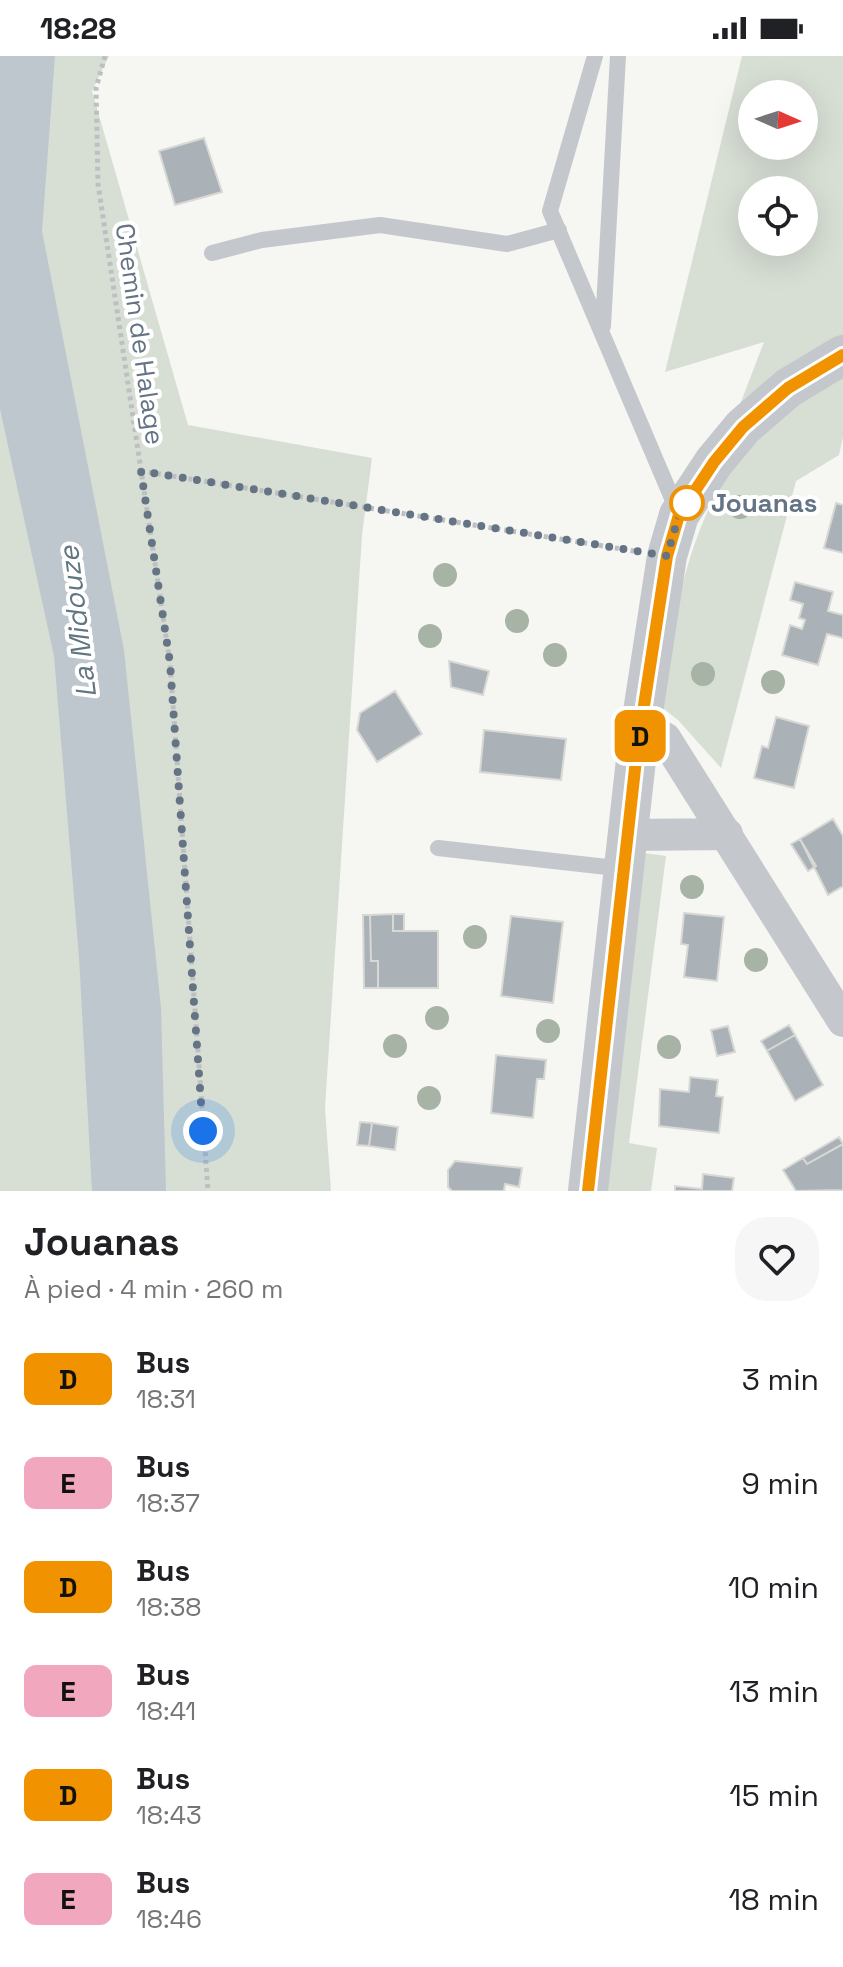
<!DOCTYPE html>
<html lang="fr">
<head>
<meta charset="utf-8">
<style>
  body { margin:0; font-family:"Space Grotesk",sans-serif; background:#f6f6f6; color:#202124; height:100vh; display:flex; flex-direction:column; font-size:30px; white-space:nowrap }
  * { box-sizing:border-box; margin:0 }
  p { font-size:26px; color:#757577 }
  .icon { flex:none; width:44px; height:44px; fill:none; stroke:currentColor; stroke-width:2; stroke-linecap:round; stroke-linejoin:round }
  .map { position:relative; height:1135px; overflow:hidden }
  .panel { display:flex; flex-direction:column; background:#fff; flex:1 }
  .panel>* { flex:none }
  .badge { padding:0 16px; border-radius:12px; font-size:28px; line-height:52px }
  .needle { width:52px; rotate:93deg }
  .buttons { position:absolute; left:738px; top:24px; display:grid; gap:16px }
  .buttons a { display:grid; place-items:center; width:80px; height:80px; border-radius:50%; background:#fff; box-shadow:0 8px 32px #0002; font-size:40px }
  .you { position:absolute; width:40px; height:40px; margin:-20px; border:6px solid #fff; border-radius:50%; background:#1a73e8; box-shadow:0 0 0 12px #1a73e833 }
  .map>.badge { position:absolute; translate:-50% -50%; box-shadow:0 0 0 4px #fff }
  .round { display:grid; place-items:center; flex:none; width:84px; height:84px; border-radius:32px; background:#f6f6f6 }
  .head { display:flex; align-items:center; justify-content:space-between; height:136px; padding:0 24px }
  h1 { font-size:38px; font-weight:600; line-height:60px }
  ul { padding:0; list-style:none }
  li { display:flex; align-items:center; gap:24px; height:104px; padding:0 24px }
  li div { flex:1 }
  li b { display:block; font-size:30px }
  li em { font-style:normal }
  li .badge { min-width:88px; font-weight:700; text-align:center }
  .status { display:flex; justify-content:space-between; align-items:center; height:56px; padding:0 40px; background:#fff; direction:ltr }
  .status svg { height:22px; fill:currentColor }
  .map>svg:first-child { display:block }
  .green { fill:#d7ded4; fill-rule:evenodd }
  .water { fill:#bec7cd }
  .building { fill:#aab2b8; stroke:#d8d8d5; stroke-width:2 }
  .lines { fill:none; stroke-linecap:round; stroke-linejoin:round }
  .path { stroke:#bdc0c2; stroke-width:5; stroke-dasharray:4 4; stroke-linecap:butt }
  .service { stroke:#c4c7cb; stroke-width:16 }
  .minor { stroke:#c4c7cb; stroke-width:32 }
  .tertiary { stroke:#c4c7cb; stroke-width:40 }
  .tree { fill:#a7b3a4 }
  .line-casing { stroke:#fff; stroke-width:18 }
  .line { stroke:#f19200; stroke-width:12 }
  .walk { stroke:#647485; stroke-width:8; stroke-dasharray:0 14.4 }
  .stop-dot { fill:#fff; stroke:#f19200; stroke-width:4 }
  .labels { text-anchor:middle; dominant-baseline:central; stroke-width:8; stroke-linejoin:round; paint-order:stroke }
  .street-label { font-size:26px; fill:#647485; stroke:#fff }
  .stop-label { font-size:26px; font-weight:bold; fill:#647485; stroke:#fff; text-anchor:start }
  .water-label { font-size:28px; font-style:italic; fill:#607681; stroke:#fff }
</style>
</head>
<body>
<div class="status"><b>18:28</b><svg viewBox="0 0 49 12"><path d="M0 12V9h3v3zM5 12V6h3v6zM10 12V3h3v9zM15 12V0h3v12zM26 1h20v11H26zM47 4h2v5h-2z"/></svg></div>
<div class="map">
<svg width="843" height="1135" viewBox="0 0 843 1135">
  <rect width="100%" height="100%" fill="#f6f6f3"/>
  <path class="green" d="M0,0H109L92,35L188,369L372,402L362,479L325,1052L331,1135H0Z
    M742,0H843V289L734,364L764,286L665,316ZM752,38H804V90H752ZM752,134H804V186H752Z
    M843,319V381L839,399L796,425L721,712L678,664L659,649C673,564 687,474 738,401C762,366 807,341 843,319Z
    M644,797L666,800L629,1087L657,1092L651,1135H603Z"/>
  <path class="water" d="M0,0H55L42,175L124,594L161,952L166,1135H92L79,901L54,600L0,353Z"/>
  <path class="building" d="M204,82L222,136L175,149L159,95Z
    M836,447L843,449V497L824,492Z
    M795,526L833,536L828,555L843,559V582L827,578L818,609L782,599L790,569L802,573L805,564L799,562L803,548L790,544Z
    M449,605L489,615L483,639L451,631Z
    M395,635L422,678L377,706L357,674L360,657Z
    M776,661L809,670L794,732L754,722L762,690L768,692Z
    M484,674L566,683L561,724L480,716Z
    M833,763L843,780V830L828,839L800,783Z
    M800,783L816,810L808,815L791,788Z
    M684,857L724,861L717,925L684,921L688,889L681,888Z
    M393,858V875H438V932H378V905H371L370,859Z
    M393,858H404V875H393Z
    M363,859H370L371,905H378V932H364Z
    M511,860L563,866L553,947L501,940Z
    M789,969L795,979L767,995L761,985Z
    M728,970L735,996L717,1000L711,974Z
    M795,979L823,1029L795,1045L767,995Z
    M496,999L546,1004L544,1023H537L533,1062L491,1057Z
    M690,1021L718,1024L716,1040L723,1041L719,1077L659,1070L660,1033L689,1036Z
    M360,1066L372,1067L369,1090L357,1089Z
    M372,1067L398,1071L395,1094L369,1090Z
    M839,1081L843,1088L807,1108L803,1102Z
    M843,1088V1134L796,1135L783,1114L803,1102L807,1108Z
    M455,1105L522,1112L519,1131L505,1128L504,1135H452L448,1131V1114Z
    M703,1118L734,1122L732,1135H675V1130L702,1133Z"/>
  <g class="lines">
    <path class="path" d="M105,0L96,32L98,128L170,607L208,1135
      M141,415L634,495"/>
    <path class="service" d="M595,0L550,155L677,454
      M212,197L262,184L380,169L507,188L559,174
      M603,270L618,0
      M438,792L625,813"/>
    <path class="minor" d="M641,672L665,682L843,965
      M630,779L727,778"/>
    <path class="tertiary" d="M588,1135L637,695L667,500L679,459L714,406L743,371L788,332L843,299"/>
  </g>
  <g class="tree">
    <circle cx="740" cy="451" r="12"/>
    <circle cx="445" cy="519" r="12"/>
    <circle cx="517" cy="565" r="12"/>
    <circle cx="430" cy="580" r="12"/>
    <circle cx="555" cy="599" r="12"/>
    <circle cx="703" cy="618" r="12"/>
    <circle cx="773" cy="626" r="12"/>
    <circle cx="692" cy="831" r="12"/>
    <circle cx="475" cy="881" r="12"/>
    <circle cx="756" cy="904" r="12"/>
    <circle cx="437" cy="962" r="12"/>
    <circle cx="548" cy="975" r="12"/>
    <circle cx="395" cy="990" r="12"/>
    <circle cx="669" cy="991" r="12"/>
    <circle cx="429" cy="1042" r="12"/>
  </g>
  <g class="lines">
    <defs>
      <path id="line" d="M588,1135L637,695L667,500L679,459L714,406L743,371L788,332L843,299"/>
    </defs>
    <use href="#line" class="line-casing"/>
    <use href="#line" class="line"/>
    <path class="walk" d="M203,1075L170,607L141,415L667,500L679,459L687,447"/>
  </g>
  <circle class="stop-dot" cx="687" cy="447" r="16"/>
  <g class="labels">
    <g class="street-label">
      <text transform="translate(140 278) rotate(82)">Chemin de Halage</text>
    </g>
    <g class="stop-label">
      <text x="711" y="447">Jouanas</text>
    </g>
    <g class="water-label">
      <text transform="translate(77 566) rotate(-97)">La Midouze</text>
    </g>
  </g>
</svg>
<div class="buttons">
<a><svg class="needle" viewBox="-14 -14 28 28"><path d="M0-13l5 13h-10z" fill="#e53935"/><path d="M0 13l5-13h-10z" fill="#757577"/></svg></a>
<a><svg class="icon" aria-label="locate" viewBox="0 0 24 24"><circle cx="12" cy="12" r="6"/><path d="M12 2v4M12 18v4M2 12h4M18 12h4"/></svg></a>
</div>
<div class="you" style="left:203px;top:1075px"></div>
<b class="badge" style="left:640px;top:680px;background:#f19200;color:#111">D</b>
</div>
<section class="panel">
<div class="head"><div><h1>Jouanas</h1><p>À pied · 4 min · 260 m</p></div><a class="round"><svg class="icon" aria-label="heart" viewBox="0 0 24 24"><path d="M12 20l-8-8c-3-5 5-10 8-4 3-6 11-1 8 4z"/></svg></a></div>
<ul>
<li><span class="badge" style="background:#f19200;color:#111">D</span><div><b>Bus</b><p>18:31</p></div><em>3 min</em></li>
<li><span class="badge" style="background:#f1a7be;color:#111">E</span><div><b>Bus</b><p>18:37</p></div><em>9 min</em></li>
<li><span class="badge" style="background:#f19200;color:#111">D</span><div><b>Bus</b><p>18:38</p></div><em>10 min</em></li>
<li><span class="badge" style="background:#f1a7be;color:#111">E</span><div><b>Bus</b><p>18:41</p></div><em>13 min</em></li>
<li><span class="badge" style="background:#f19200;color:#111">D</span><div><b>Bus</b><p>18:43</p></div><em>15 min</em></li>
<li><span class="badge" style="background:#f1a7be;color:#111">E</span><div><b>Bus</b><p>18:46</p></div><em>18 min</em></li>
</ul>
</section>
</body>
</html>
